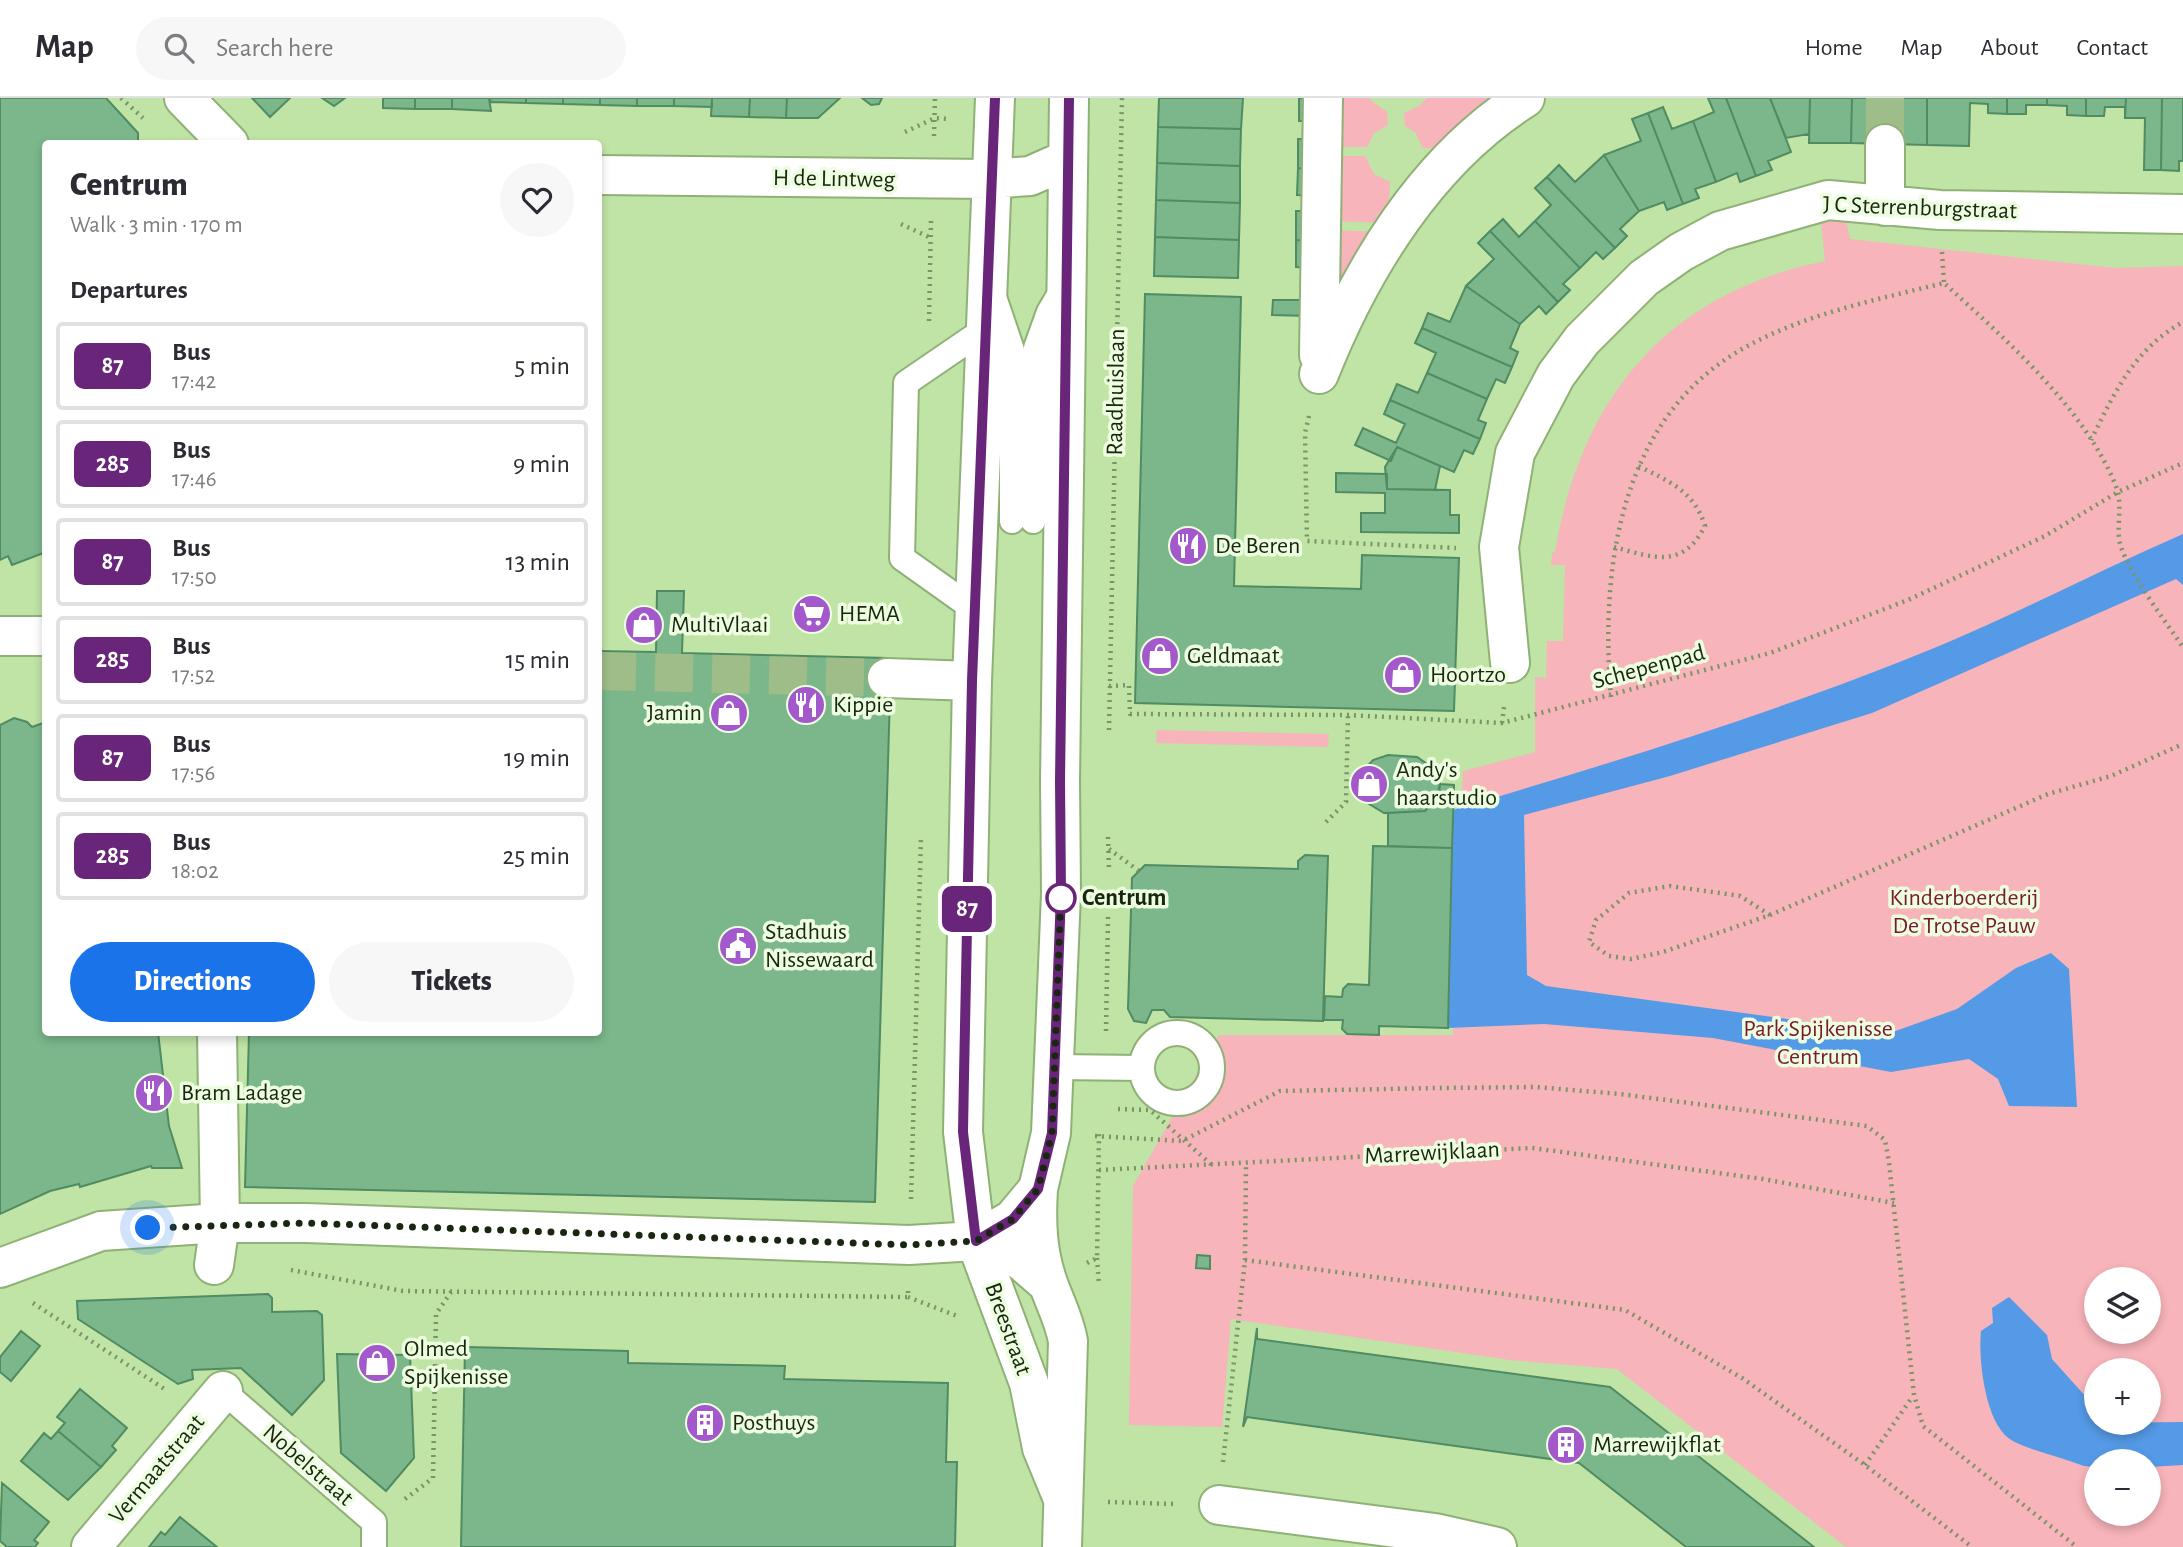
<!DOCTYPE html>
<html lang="en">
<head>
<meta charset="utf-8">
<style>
  body { margin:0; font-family:"Alegreya Sans",sans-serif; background:#f7f7f7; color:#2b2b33; height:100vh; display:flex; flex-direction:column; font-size:26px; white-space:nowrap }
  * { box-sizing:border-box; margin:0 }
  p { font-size:23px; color:#7c7c81 }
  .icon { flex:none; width:38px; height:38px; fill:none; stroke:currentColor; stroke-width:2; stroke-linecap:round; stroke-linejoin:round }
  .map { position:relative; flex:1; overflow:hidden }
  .details { position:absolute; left:42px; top:42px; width:560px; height:896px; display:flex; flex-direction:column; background:#fff; border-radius:7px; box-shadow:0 4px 10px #0003 }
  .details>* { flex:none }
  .badge { padding:0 14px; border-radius:10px; font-size:24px; line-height:46px }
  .tools { position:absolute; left:2084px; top:1169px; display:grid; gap:14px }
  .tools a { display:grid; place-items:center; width:77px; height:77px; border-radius:50%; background:#fff; box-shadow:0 4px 10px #0003; font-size:35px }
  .you { position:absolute; width:35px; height:35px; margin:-18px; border:5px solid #fff; border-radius:50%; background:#1a73e8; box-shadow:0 0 0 10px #1a73e833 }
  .map>.badge { position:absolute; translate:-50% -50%; box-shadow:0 0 0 4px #fff }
  h2 { padding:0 28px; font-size:26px; line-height:63px }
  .round { display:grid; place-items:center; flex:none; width:74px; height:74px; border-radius:37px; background:#f7f7f7 }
  .head { display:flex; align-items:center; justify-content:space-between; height:119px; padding:0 28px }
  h1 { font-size:33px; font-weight:800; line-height:52px }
  .action { display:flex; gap:14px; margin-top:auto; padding:14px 28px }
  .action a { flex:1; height:80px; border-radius:42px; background:#1a73e8; color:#fff; font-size:28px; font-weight:800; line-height:80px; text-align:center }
  .action a+a { background:#f7f7f7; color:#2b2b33 }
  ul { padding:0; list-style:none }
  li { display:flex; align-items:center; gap:21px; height:88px; margin:0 14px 10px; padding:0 14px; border:4px solid #e1e1e2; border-radius:7px }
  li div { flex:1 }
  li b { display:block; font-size:26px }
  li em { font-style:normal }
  li .badge { min-width:77px; font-weight:700; text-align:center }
  header { display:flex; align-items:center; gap:42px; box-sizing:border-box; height:98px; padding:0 35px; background:#fff; border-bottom:2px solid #e1e1e2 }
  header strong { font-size:33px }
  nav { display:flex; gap:38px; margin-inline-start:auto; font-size:24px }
  .search { width:490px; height:63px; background:#f7f7f7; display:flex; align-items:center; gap:18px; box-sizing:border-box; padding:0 24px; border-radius:38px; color:#7c7c81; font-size:26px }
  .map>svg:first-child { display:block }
  .green { fill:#f7b4ba; fill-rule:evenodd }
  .water { fill:#559ae6 }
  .building { fill:#7bb78b; stroke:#508b61; stroke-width:2 }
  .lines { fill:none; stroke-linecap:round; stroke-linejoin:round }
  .street-tunnel { stroke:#9fbd88; stroke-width:38; stroke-dasharray:38 19; stroke-linecap:butt }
  .lane-casing { stroke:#8fb176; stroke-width:28 }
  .street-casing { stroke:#8fb176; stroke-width:42 }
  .path { stroke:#7a9467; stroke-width:4.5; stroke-dasharray:2 5; stroke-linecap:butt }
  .lane { stroke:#fff; stroke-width:24 }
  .street { stroke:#fff; stroke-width:38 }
  .line-casing { stroke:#fff; stroke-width:16 }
  .line { stroke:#68257a; stroke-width:10 }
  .walk { stroke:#1a2710; stroke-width:7; stroke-dasharray:0 12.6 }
  .stop-dot { fill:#fff; stroke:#68257a; stroke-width:3.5 }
  .labels { text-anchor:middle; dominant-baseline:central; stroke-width:7; stroke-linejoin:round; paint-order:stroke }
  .street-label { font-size:24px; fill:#1a2710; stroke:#ecfedf }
  .poi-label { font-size:24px; fill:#1a2710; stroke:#ecfedf; text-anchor:start }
  .stop-label { font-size:24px; font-weight:bold; fill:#1a2710; stroke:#ecfedf; text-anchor:start }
  .park-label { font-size:24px; fill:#7a1931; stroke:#ecfedf }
</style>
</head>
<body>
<header>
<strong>Map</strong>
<div class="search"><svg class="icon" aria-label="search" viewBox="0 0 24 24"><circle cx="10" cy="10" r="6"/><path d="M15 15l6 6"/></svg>Search here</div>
<nav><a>Home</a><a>Map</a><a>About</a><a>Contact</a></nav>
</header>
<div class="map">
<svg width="2183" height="1449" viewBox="0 0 2183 1449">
  <rect width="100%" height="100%" fill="#c0e3a6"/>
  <path class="green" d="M1331,0H1368L1387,14L1388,27L1374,35L1367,49H1329Z
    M1427,0H1491V12L1448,51L1423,50L1415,34L1405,28L1404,15L1419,8Z
    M1329,58H1365L1374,76L1390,84L1388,125L1327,123Z
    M1846,122L1850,141L2115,170L2183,168V1449H1846L1617,1271L1510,1262L1231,1221L1222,1329L1129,1327L1133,1088L1219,937H1453L1463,673L1535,654V579L1546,580L1547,543H1563L1565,467H1551L1552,455L1555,454C1581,299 1667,195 1825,163L1821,123ZM2096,1181H2149V1234H2096ZM2096,1272H2149V1325H2096ZM2096,1363H2149V1416H2096Z
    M1327,132L1387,134L1340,209Z
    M1157,632L1329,636L1328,649L1156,645Z"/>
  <path class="water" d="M2183,436V487L2176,481L1872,615L1670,678L1524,717L1527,877L1546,888L1890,935L1957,911L2016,870L2051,855L2069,871L2077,1009L2009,1008L1998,981L1969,961L1891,974L1713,940L1544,926L1448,930L1453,712C1605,667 1755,621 1902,563C1998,526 2089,477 2183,436Z
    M2009,1199L2047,1237L2052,1261L2087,1300L2096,1305V1325L2183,1324V1367L2149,1369V1363H2096V1369L2084,1368C2061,1359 2035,1354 2013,1343C1985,1329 1978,1260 1981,1233L1993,1225L1992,1210Z"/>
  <path class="building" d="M0,0H106L138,35V46H46V454L12,467L8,458L0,462Z
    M252,0H290L270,19Z
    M322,0H345L334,8Z
    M383,0H415V11L383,10Z
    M415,0H452V11H415Z
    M452,0H489L491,13L452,11Z
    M489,0H526V5L491,4Z
    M526,0H563V6L526,5Z
    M563,0H600V7L563,6Z
    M600,0H637V8L600,7Z
    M637,0H674V8H637Z
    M674,0H712V9L674,8Z
    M712,0H750L749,19L711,18Z
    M750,0H787L786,20L749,19Z
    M787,0H840L818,20H786Z
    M862,0H882L879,6L871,7Z
    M1159,0H1243L1241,31L1158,29Z
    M1299,0H1316V23H1299Z
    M1708,0H1726L1756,78L1740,84L1737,75L1716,84L1693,23L1714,14Z
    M1726,0H1770L1791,54L1768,63L1772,72L1756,78Z
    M1770,0H1810L1809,36L1786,40Z
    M1810,0H1852L1851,45H1809Z
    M1852,0H1927V47L1851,45Z
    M1927,0H2007V16L1988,15V6L1970,5L1969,48L1927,47Z
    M2007,0H2047V7H2026V16H2007Z
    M2047,0H2086V18L2067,17V8L2047,7Z
    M2086,0H2126L2125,20V9H2105L2104,18H2086Z
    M2126,0H2162L2161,72H2144L2145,20H2125Z
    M2162,0H2183V63H2179V73L2161,72Z
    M1663,9L1672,31L1693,23L1716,84L1695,91L1699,100L1683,106L1648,15Z
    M1648,15L1683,106L1667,112L1664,104L1639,113L1604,57L1641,43L1632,21Z
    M1158,29L1241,31L1240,68L1157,65Z
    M1298,41H1315V71L1298,70Z
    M1604,57L1639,113L1620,131L1627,138L1615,150L1547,79L1559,67L1575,84Z
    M1157,65L1240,68V105L1156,102Z
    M1298,70L1315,71L1314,98L1297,97Z
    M1547,79L1615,150L1603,161L1596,154L1580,170L1535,123L1551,107L1535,90Z
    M1156,102L1240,105L1239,142L1155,139Z
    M1296,113H1313V143L1296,142Z
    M1503,121L1519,139L1535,123L1580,170L1563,186L1570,192L1558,204L1490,133Z
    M1490,133L1558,204L1546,216L1539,208L1520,226L1466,188L1494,161L1478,145Z
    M1155,139L1239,142L1238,180L1154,178Z
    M1296,142L1313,143V170L1296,169Z
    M1466,188L1520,226L1510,250L1518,254L1512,269L1422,230L1428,215L1450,224Z
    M1145,196L1241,199L1234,488L1361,491L1362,457L1459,460L1454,613L1135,605Z
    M1273,202H1309V218L1272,217Z
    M1422,230L1512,269L1505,285L1496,281L1487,301L1427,275L1436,255L1415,245Z
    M1427,275L1487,301L1478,322L1486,325L1480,341L1390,302L1397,286L1418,295Z
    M1390,302L1480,341L1473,356L1464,352L1454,374L1397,349L1391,363L1355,347L1363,330L1396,345L1405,326L1384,316Z
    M1397,349L1440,368L1435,392L1387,391L1385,369Z
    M1336,375L1387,376V391L1450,392V417H1459V435L1361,434V415H1385V395L1336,394Z
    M657,493H684L682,555L887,560L886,597H890L875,1104L245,1089L249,934H598V553L656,554Z
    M14,620L27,624L32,629L46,624V934H158L169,1028L182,1070H152L151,1068L80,1089L79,1086L50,1093L0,1116V627Z
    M1388,657L1417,659L1436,672L1440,685L1439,696L1425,713L1384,715L1366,704L1360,691L1362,674L1373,662Z
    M1440,686L1454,687L1452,750L1388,748V715L1425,713L1435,704Z
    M1373,748L1452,750L1448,930L1379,928V937L1347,936L1342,931L1343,922H1324L1325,898L1342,899L1343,891L1348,886L1369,887Z
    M1305,757L1328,758L1323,923L1170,919L1164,912H1152L1146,925L1134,923L1128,911L1132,780L1145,767L1298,771V763Z
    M1197,1157L1210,1158V1171L1196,1170Z
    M268,1196L272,1200V1214L317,1213L322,1217L324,1282L292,1317L241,1270L192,1272L193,1281L178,1286L78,1221L77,1203Z
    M1257,1230V1241L1610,1289L1814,1449H1686L1579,1365L1247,1319L1243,1329Z
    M21,1233L40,1248L11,1283L0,1274V1259Z
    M465,1249L628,1253V1265L785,1268L784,1281L948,1285L946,1364H957L955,1449H461Z
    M337,1256L410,1257L414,1360L386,1393L341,1355Z
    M80,1291L127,1330L112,1348L116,1352L101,1369L58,1333L65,1325L57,1319Z
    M58,1333L101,1369L68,1402L21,1363L44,1335L51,1341Z
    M2,1385L49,1424L34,1442L38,1445L35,1449H7L0,1443Z
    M180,1419L217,1449H149L161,1434L165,1437Z"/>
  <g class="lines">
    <path class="street-tunnel" d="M1885,0V46
      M598,573L887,580"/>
    <defs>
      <path id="lane" d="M994,199L1012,252V423
        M1033,423L1036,250L1049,214L1062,192
        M975,512L902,460L906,285L985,231
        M1142 970a35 35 0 1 1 70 0a35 35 0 1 1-70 0Z
        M1055,969L1142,970
        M223,1293L374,1424V1449"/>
      <path id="street" d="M184,0L229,46
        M995,0L972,583L963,1034L976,1143L1029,1285L1042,1350L1063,1401
        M1885,46V108
        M598,77L990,81L1030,78L1066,62
        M1319,257L1323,0
        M1319,276C1361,170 1427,62 1525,0
        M0,538H46
        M1510,565L1499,449L1515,355L1556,277L1582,242L1644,180L1681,154L1720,133L1828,102L1940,112L2183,116
        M887,580L972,583
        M1038,1091C1036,1124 1037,1154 1048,1185C1055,1205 1064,1221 1068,1243L1062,1449
        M976,1143L1013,1121L1038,1091L1051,1035L1061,796L1060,683L1069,0
        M214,1167L220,1125L217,934
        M0,1170L101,1133L220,1125H306L909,1147L976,1143L1010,1153L1048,1186
        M1219,1407L1435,1435L1497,1449
        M91,1449L223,1293"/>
    </defs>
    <use href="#lane" class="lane-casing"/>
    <use href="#street" class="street-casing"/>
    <path class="path" d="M121,0L143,20
      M905,34L935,20L949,21
      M934,38L935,0
      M901,126L931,140
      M1942,154L1944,185
      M929,223L931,123
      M1309,318L1305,335L1307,443L1456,450
      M2091,342C2115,294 2134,251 2183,224
      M1614,449C1654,460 1683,471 1705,428C1694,393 1669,383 1638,368
      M1109,588L1129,587L1130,616L1348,617L1502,625L1770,555L1908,502L2045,438L2118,394L2183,365
      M1611,599C1600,473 1619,325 1737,254C1799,217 1875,202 1944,185C2005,241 2087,312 2117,391C2123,409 2115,432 2121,449C2131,478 2165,523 2183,549
      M1502,625L1504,609
      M1109,632L1122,0
      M1326,724L1346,704L1348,617
      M1108,739L1109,772
      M1109,751L1139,773
      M1770,817L1740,798L1670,788L1629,795L1596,822L1589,844L1609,858L1631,861L1663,854L1770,817L2048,696L2111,678L2183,646
      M1106,933L1108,819
      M1118,1011L1150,1012L1213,1068
      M1095,1038L1182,1043L1280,993L1439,990L1536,989L1620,996L1867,1028L1885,1042L1889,1064L1914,1297L1923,1328L2077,1449
      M1099,1072L1532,1050L1763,1081L1894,1105
      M911,1101L921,739
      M1097,1160L1099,1187
      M1245,1162L1625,1212L1742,1280L1865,1367L1972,1449
      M1087,1165L1097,1160L1099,1036
      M291,1172L403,1193L908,1199V1191
      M908,1199L957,1218
      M33,1205L166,1292
      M1223,1364L1245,1162L1246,1065
      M1865,1367L1913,1298
      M405,1401L433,1380L436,1216L451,1194
      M1108,1404L1176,1406"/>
    <use href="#lane" class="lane"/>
    <use href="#street" class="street"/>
  </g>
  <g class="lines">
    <defs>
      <path id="line" d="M995,0L972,583L964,978L963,1034L976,1143L1013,1121L1038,1091L1052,1035L1061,796L1060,683L1069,0"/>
    </defs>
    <use href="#line" class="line-casing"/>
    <use href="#line" class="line"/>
    <path class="walk" d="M148,1130L306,1125L909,1147L976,1143L1013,1121L1038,1091L1052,1035L1061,796V800"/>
  </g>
  <defs>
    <symbol id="restaurant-disc" viewBox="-11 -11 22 22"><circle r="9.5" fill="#a358cb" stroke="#ecfedf"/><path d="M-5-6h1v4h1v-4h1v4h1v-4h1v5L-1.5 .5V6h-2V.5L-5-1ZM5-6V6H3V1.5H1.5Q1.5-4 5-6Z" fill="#fff"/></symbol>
    <symbol id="supermarket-disc" viewBox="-11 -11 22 22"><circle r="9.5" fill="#a358cb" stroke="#ecfedf"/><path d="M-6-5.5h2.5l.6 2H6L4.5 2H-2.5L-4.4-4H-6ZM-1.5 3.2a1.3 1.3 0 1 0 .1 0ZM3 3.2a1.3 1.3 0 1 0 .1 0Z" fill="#fff"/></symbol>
    <symbol id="shop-disc" viewBox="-11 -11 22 22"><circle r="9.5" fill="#a358cb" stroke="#ecfedf"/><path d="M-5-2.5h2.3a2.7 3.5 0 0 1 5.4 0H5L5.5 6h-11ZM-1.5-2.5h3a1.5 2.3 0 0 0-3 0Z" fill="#fff"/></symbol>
    <symbol id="civic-disc" viewBox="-11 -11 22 22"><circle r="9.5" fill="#a358cb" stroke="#ecfedf"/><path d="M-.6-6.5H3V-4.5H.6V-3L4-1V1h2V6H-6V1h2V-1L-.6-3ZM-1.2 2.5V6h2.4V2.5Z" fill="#fff"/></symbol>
    <symbol id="building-disc" viewBox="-11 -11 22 22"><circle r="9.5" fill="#a358cb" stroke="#ecfedf"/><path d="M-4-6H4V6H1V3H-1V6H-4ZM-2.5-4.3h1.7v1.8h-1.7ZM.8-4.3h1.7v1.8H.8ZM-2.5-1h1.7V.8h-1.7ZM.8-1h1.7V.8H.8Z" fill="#fff"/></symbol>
  </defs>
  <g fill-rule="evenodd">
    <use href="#restaurant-disc" x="1166" y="426" width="44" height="44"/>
    <use href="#supermarket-disc" x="790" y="494" width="44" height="44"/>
    <use href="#shop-disc" x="622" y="505" width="44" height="44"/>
    <use href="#shop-disc" x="1138" y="536" width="44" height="44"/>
    <use href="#shop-disc" x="1381" y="555" width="44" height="44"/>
    <use href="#restaurant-disc" x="784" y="585" width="44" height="44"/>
    <use href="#shop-disc" x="707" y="593" width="44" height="44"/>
    <use href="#shop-disc" x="1347" y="664" width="44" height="44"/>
    <use href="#civic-disc" x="716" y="826" width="44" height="44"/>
    <use href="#restaurant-disc" x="132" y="973" width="44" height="44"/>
    <use href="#shop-disc" x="355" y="1243" width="44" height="44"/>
    <use href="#building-disc" x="683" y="1303" width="44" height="44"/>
    <use href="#building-disc" x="1544" y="1325" width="44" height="44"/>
  </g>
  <circle class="stop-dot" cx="1061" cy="800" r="14"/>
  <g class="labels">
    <g class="street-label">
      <text transform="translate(834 81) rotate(1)">H de Lintweg</text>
      <text transform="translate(1920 110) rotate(2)">J C Sterrenburgstraat</text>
      <text transform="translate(1116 294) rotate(-89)">Raadhuislaan</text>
      <text transform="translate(1649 569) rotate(-15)">Schepenpad</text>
      <text transform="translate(1432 1055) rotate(-3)">Marrewijklaan</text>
      <text transform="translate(1008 1231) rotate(70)">Breestraat</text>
      <text transform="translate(308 1367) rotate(41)">Nobelstraat</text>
      <text transform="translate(157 1371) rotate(-50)">Vermaatstraat</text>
    </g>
    <g class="poi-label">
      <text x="1215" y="448">De Beren</text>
      <text x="839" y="516">HEMA</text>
      <text x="671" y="527">MultiVlaai</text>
      <text x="1187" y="558">Geldmaat</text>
      <text x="1430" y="577">Hoortzo</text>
      <text x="833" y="607">Kippie</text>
      <text x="702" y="615" text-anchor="end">Jamin</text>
      <text x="1396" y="672">Andy's<tspan x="1396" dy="28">haarstudio</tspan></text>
      <text x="765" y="834">Stadhuis<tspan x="765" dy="28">Nissewaard</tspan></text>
      <text x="181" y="995">Bram Ladage</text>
      <text x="404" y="1251">Olmed<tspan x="404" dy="28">Spijkenisse</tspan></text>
      <text x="732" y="1325">Posthuys</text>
      <text x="1593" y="1347">Marrewijkflat</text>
    </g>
    <g class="stop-label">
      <text x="1082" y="800">Centrum</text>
    </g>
    <g class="park-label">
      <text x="1964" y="800">Kinderboerderij<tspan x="1964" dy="28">De Trotse Pauw</tspan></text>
      <text x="1818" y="931">Park Spijkenisse<tspan x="1818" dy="28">Centrum</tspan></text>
    </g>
  </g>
</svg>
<div class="tools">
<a><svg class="icon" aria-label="layers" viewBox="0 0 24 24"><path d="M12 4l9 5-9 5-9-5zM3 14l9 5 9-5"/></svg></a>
<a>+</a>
<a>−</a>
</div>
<div class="you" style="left:148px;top:1130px"></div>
<b class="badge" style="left:967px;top:811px;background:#68257a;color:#fff">87</b>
<section class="details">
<div class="head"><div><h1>Centrum</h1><p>Walk · 3 min · 170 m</p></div><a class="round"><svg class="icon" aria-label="heart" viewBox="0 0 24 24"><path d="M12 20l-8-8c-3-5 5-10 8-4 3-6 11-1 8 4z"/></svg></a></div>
<h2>Departures</h2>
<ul>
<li><span class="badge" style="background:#68257a;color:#fff">87</span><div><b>Bus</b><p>17:42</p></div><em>5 min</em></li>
<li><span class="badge" style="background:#68257a;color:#fff">285</span><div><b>Bus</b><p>17:46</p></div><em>9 min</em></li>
<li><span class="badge" style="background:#68257a;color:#fff">87</span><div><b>Bus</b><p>17:50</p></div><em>13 min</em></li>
<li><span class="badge" style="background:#68257a;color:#fff">285</span><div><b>Bus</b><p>17:52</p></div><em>15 min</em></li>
<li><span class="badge" style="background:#68257a;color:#fff">87</span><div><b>Bus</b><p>17:56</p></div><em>19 min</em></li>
<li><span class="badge" style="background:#68257a;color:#fff">285</span><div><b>Bus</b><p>18:02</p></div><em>25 min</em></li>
</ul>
<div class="action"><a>Directions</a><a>Tickets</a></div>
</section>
</div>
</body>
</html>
